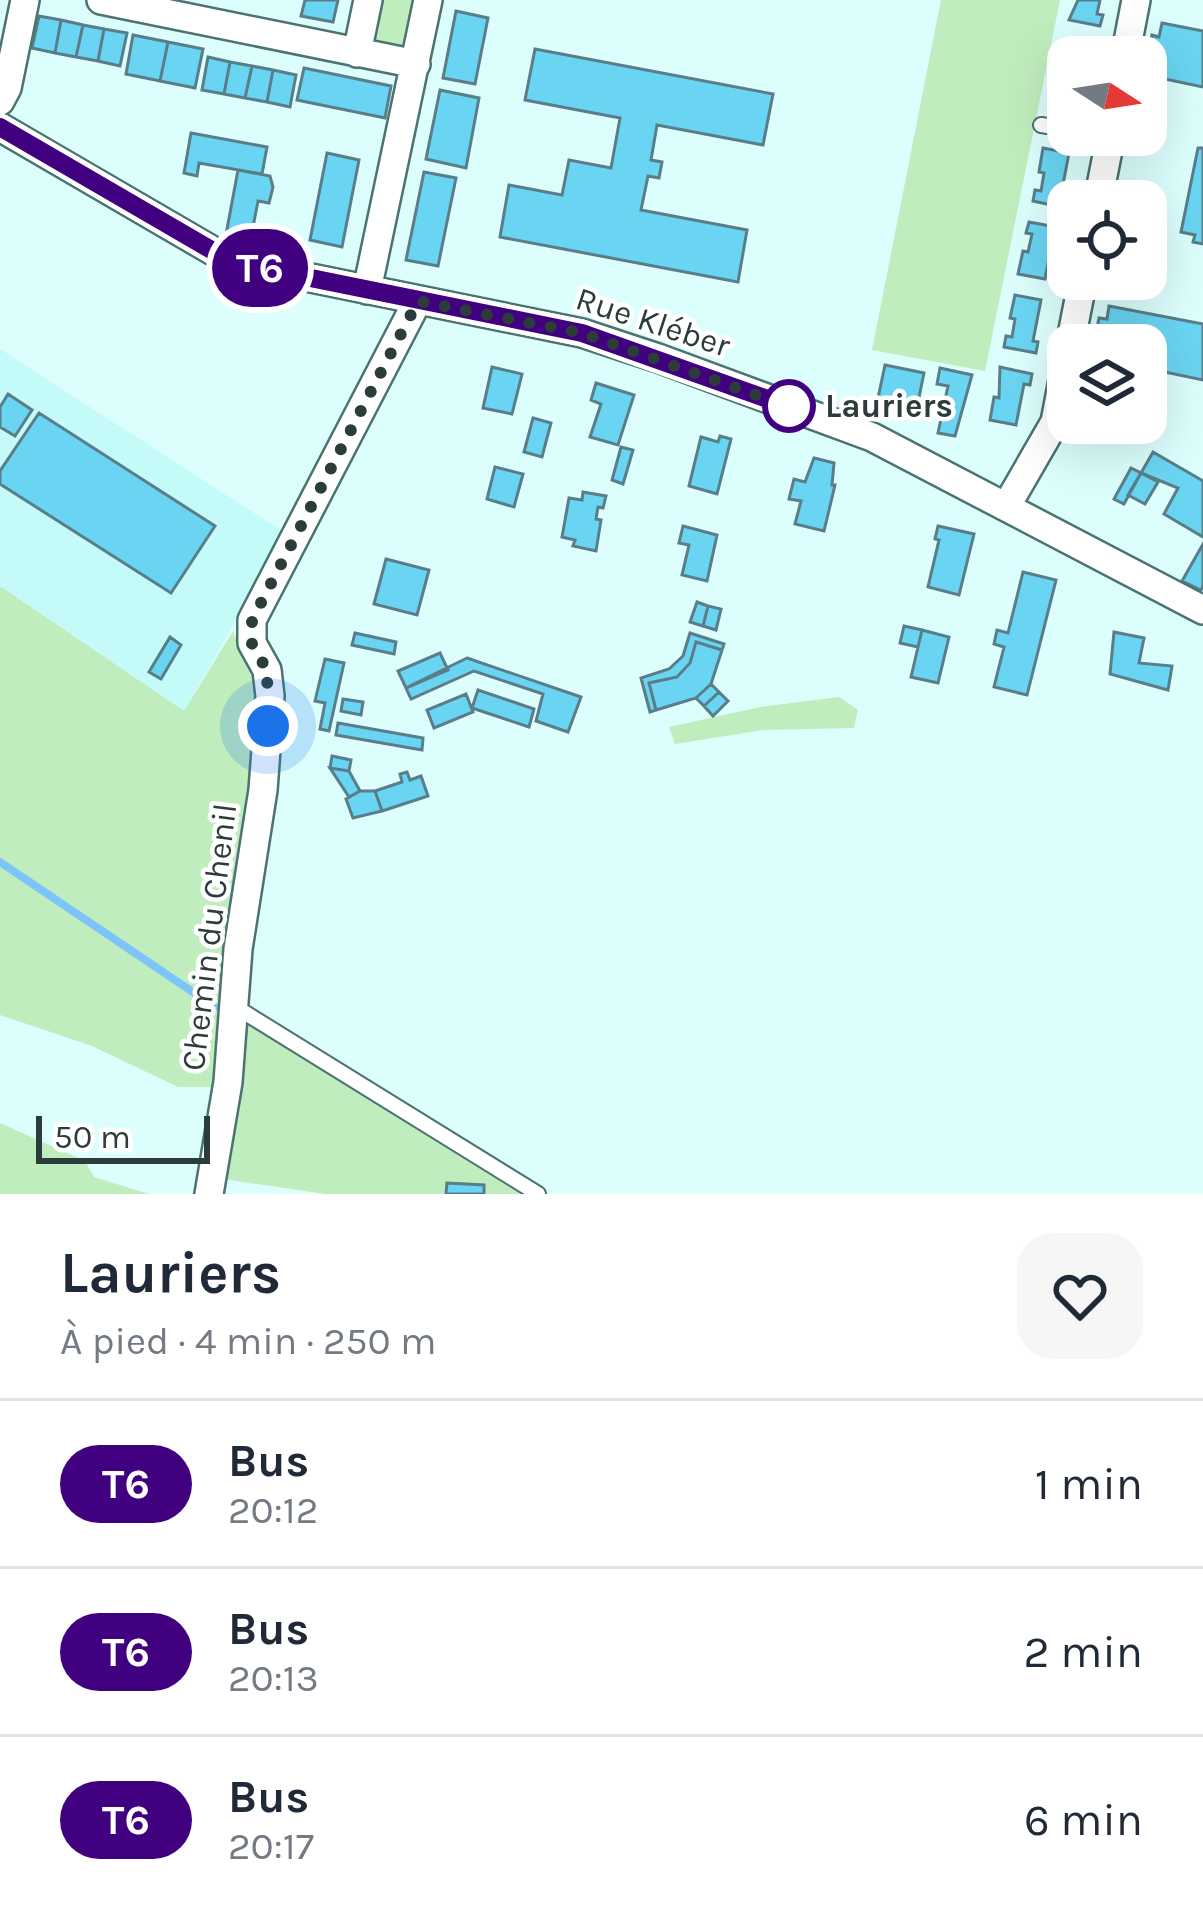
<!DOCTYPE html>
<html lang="fr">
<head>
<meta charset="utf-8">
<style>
  body { margin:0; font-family:Karla,sans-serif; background:#f6f6f7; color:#1f2937; height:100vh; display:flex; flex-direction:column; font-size:45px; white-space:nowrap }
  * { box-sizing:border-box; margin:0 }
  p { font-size:39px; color:#747a83 }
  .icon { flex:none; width:66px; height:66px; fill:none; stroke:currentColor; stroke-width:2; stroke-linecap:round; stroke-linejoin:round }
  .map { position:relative; height:1194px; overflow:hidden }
  .side { display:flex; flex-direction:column; background:#fff; flex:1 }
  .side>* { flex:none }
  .badge { padding:0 24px; border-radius:39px; font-size:42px; line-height:78px }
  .needle { width:78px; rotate:102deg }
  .fabs { position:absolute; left:1047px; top:36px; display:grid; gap:24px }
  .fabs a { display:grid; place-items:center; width:120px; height:120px; border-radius:24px; background:#fff; box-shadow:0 12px 48px #0002; font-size:60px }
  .scale { position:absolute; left:36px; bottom:30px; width:174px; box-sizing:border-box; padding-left:12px; border:6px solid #2b3c3b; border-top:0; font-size:33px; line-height:42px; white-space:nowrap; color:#2b3c3b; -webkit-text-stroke:9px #fff; paint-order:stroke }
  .you { position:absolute; width:60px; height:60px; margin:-30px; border:9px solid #fff; border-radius:50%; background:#1a73e8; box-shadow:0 0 0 18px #1a73e833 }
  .map>.badge { position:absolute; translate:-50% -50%; box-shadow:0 0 0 6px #fff }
  .round { display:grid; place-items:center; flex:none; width:126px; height:126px; border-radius:36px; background:#f6f6f7 }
  .headline { display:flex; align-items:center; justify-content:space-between; height:204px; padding:0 60px }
  h1 { font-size:57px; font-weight:700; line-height:90px }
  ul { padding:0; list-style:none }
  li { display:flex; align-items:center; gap:36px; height:168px; padding:0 60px; border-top:3px solid #e0e1e3 }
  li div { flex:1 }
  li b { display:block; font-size:45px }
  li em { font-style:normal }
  li .badge { min-width:132px; font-weight:700; text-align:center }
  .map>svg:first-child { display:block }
  .built { fill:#c4faf8 }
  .green { fill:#c0edbe }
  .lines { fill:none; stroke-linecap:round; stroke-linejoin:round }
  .stream { stroke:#7cc4fa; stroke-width:8 }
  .building { fill:#6ad5f2; stroke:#597e89; stroke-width:3 }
  .lane-casing { stroke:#4b7372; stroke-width:18 }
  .street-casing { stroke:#4b7372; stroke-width:32 }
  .lane { stroke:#fff; stroke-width:14 }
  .street { stroke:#fff; stroke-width:27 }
  .line-casing { stroke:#fff; stroke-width:27 }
  .line { stroke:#400080; stroke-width:18 }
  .walk { stroke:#2b3c3b; stroke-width:12; stroke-dasharray:0 21.6 }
  .stop-dot { fill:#fff; stroke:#400080; stroke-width:6 }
  .labels { text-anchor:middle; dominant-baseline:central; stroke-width:9; stroke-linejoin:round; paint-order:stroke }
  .street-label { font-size:33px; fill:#2b3c3b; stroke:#fff }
  .stop-label { font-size:33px; font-weight:bold; fill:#2b3c3b; stroke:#fff; text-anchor:start }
</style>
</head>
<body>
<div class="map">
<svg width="1203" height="1194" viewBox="0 0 1203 1194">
  <rect width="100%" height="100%" fill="#dcfefd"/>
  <path class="built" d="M0,349L285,533L184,712L0,586Z"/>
  <path class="green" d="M374,0H421L405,53L372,46Z
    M941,0H1060L985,371L872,350Z
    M0,586L184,711L233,631L255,676L261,705L225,994L522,1183L548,1194H325L202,1176L217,1087H178L92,1046L0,1015Z
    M839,697L858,710L854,728L763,730L675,744L669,727L760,707Z
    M0,1123L85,1161L94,1177L149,1194H0Z"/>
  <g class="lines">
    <path class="stream" d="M0,862L215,1007"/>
  </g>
  <path class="building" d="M305,0H338L333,22L301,16Z
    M1078,0H1100L1097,14L1103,15L1100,26L1069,20Z
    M456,11L488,18L475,84L443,78Z
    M39,16L61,20L55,53L32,48Z
    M61,20L83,25L76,57L55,53Z
    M1162,23L1203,31V87L1151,76L1154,63L1147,62L1152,35L1159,37Z
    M83,25L104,29L98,61L76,57Z
    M104,29L127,33L120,66L98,61Z
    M133,35L168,42L160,81L126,74Z
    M1065,41L1096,47L1094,57H1068V96L1054,93L1067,53L1062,52Z
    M168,42L203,49L195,88L160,81Z
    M535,49L773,94L763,145L657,125L651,160L662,162L659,178L648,176L641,210L747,230L738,282L500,237L509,185L562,195L569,160L611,168L620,118L525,100Z
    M208,57L230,62L224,94L202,90Z
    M230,62L252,66L245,98L224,94Z
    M252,66L273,70L267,102L245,98Z
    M304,68L391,86L385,118L297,100Z
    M273,70L296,75L290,107L267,102Z
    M440,90L479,98L466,168L426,159Z
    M191,133L267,147L262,174L199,163L197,176L184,173Z
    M1043,148L1069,153L1061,195L1067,196L1065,208L1033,201L1035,190L1041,191L1044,173L1039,172Z
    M1198,148H1203V244L1193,242L1195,235L1181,232Z
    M327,153L359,160L342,247L310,240Z
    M238,170L270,176L273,187L269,203L258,201L249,248L225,240Z
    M424,172L456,178L438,266L406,260Z
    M1029,222L1061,228L1058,239L1053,238L1045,279L1018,274L1023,251L1028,252L1032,234L1026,233Z
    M1015,295L1041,300L1033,341L1038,342L1036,353L1004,347L1006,336L1012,337L1015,319L1010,318Z
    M1109,306L1203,324V380L1146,368V345L1094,344L1099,318L1107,319Z
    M885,365L924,373L917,407L878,398Z
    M492,367L522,374L512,414L483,408Z
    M1000,367L1032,374L1030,385L1024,384L1016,425L990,420L994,397L999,398Z
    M940,368L972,375L955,436L938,433L948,386L937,384Z
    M596,383L634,395L618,445L590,437L601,404L591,400Z
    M8,394L32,410L15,436L0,427V407Z
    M39,413L215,526L171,593L0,484V471Z
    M533,418L551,423L542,457L524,452Z
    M720,436L731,439L717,494L689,486L701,437L718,442Z
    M621,447L633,450L623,484L612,480Z
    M1153,452L1203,481V537L1164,514L1178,488L1141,473Z
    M814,458L834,463L832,485H835L824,531L795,524L801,501L789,499L794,479L805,482Z
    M495,467L523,474L514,507L487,499Z
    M1131,468L1141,473L1124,504L1114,499Z
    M1141,473L1158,482L1145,504L1128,495Z
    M583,492L606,496L603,508L598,507L596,519L601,520L596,551L573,546L575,540L562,537L569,498L582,500Z
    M683,526L717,535L707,581L682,575L689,545L679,543Z
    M938,526L974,534L959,595L928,587L939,540L935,539Z
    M1203,544V586L1201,590L1182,581Z
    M386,559L429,570L417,615L374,604Z
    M1023,572L1056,580L1027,695L994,687L1004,647L994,644L997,630L1008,633Z
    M697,602L708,606L703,626L690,622Z
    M708,606L721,609L716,630L703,626Z
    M904,626L922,630L918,647L900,643Z
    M922,630L949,637L938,683L911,677Z
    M1114,632L1144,638L1139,663L1172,666L1168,690L1110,674Z
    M355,633L396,642L394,654L352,645Z
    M690,633L724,644L722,650L696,642L690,663L677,677L649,683L656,710L650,712L641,678L669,669L683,656Z
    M170,637L181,645L161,679L149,672Z
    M696,642L722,650L711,684L696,698L656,710L649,683L677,677L690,663Z
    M440,653L448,670L406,688L398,671Z
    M467,658L581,697L568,732L536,721L543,694L474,671L411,699L406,688Z
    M325,659L344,663L329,731L320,729L325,703L315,701Z
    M711,684L719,692L704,706L696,698Z
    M478,690L534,709L529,727L472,708Z
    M719,692L728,701L713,716L704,706Z
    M466,694L473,712L434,728L427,710Z
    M343,699L363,702L361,715L341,711Z
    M338,723L423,738L422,750L336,735Z
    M332,756L351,760L349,771L330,768Z
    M330,768L349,771L360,791L349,797Z
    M407,772L410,780L421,776L428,796L382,811L375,791L402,782L400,774Z
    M360,791H375L382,811L353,818L346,799Z
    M447,1183L484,1185V1194H446Z"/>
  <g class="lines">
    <defs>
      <path id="lane" d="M1041,125L1068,129
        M234,1006L538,1194"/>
      <path id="street" d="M101,0L416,64
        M357,53L368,0
        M1125,57L1136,0
        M0,101L7,88L25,0
        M0,127L232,262L582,333L658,358L872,437L1203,610
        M1098,201L1111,135
        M367,290L428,0
        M1070,345L1083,279
        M1006,507L1055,422L1068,354
        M209,1194L228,1082L238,949L263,790L270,696L267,670L252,643V620L418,300"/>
    </defs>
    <use href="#lane" class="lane-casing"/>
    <use href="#street" class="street-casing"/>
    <use href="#lane" class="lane"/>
    <use href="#street" class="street"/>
  </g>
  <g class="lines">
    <defs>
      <path id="line" d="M0,127L232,262L582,333L793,408"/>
    </defs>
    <use href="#line" class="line-casing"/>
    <use href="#line" class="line"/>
    <path class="walk" d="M268,726L267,670L252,644V620L418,301L582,333L793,408L789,406"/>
  </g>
  <circle class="stop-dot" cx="789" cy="406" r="24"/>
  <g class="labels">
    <g class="street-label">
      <text transform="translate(653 322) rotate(18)">Rue Kléber</text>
      <text transform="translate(209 937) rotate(-83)">Chemin du Chenil</text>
    </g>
    <g class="stop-label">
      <text x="825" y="406">Lauriers</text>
    </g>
  </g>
</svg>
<div class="fabs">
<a><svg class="needle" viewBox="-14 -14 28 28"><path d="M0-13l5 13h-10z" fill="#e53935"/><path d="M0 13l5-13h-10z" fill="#747a83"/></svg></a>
<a><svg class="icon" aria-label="locate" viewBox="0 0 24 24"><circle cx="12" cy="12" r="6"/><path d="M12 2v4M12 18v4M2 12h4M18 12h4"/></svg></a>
<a><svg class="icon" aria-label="layers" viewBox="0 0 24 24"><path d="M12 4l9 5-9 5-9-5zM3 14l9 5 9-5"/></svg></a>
</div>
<div class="scale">50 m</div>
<div class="you" style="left:268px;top:726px"></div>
<b class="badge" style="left:260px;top:268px;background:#400080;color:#fff">T6</b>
</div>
<section class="side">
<div class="headline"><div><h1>Lauriers</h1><p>À pied · 4 min · 250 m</p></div><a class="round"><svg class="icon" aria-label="heart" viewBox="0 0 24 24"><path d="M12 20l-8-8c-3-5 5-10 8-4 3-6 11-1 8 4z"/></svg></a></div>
<ul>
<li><span class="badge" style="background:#400080;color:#fff">T6</span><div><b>Bus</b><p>20:12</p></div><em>1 min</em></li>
<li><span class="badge" style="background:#400080;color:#fff">T6</span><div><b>Bus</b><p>20:13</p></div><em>2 min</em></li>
<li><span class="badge" style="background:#400080;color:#fff">T6</span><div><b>Bus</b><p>20:17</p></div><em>6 min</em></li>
</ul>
</section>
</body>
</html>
